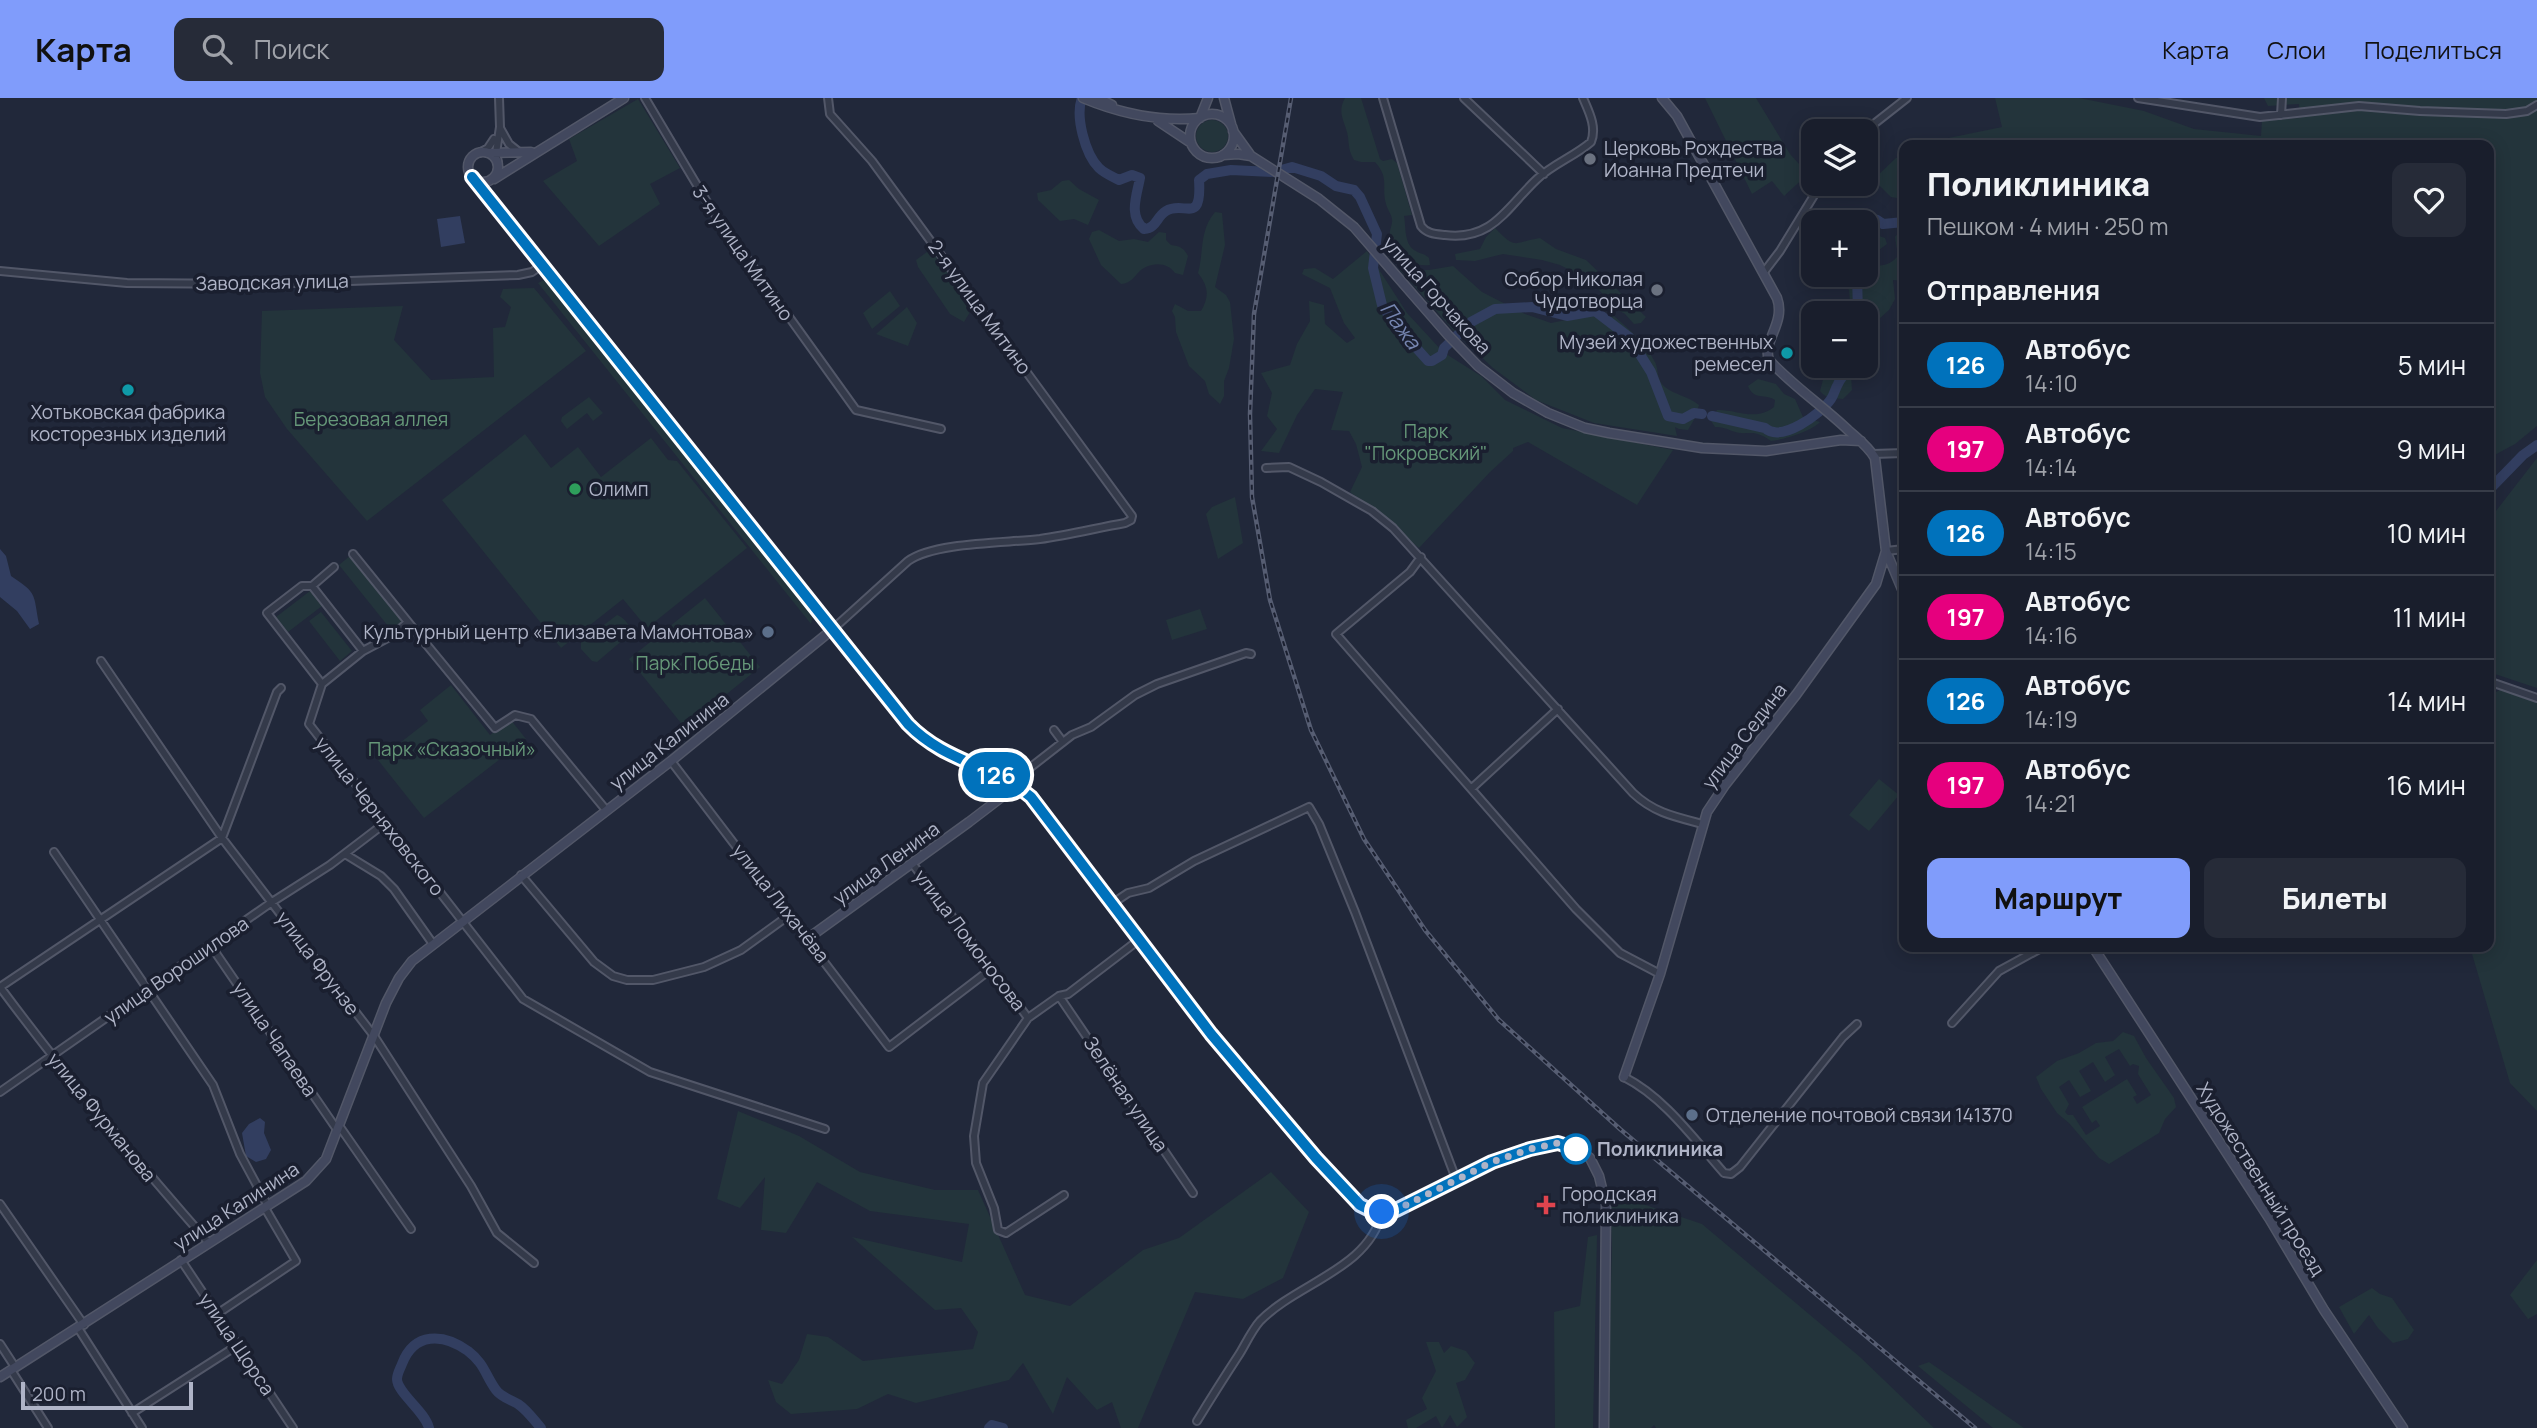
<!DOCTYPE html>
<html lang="ru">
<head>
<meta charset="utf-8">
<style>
  body { margin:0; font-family:Manrope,sans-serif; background:#262b38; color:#f1f3f6; height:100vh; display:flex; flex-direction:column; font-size:26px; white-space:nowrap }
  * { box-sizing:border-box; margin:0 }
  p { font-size:23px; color:#9fa2a9 }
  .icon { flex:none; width:38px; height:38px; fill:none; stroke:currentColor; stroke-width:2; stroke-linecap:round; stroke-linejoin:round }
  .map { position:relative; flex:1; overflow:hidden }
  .sheet { position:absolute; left:1899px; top:42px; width:595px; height:812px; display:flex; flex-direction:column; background:#191e2c; border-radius:14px; box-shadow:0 4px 18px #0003,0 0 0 2px #373c48 }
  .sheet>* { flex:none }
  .badge { padding:0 14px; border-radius:23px; font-size:24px; line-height:46px }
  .buttons { position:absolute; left:1801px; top:21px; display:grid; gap:14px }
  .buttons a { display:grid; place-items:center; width:77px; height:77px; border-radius:14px; background:#191e2c; box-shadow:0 4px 18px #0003,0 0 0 2px #373c48; font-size:35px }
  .scale { position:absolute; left:21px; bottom:18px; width:172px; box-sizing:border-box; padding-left:7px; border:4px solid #afb4c7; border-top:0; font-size:19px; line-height:24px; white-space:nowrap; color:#afb4c7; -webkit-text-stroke:5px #1a1f2f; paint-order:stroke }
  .you { position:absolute; width:35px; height:35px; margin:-18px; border:5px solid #fff; border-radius:50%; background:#1a73e8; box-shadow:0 0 0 10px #1a73e833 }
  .map>.badge { position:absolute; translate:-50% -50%; box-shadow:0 0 0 4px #fff }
  h2 { padding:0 28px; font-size:26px; line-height:63px }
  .round { display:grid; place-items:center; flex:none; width:74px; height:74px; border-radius:14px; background:#262b38 }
  .headline { display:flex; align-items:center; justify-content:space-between; height:119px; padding:0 28px }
  h1 { font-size:33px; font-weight:800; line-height:52px }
  .cta { display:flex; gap:14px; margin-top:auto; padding:14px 28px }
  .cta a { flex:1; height:80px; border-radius:14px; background:#809cfb; color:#111; font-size:28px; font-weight:800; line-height:80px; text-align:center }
  .cta a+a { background:#262b38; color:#f1f3f6 }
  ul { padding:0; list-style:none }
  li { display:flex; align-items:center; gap:21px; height:84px; padding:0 28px; border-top:2px solid #373c48 }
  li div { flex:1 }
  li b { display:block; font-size:26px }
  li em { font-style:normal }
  li .badge { min-width:77px; font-weight:700; text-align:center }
  header { display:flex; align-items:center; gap:42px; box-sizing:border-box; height:98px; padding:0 35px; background:#809cfb; color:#111 }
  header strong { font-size:33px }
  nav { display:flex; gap:38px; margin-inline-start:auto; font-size:24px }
  .search { width:490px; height:63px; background:#262b38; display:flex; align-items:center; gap:18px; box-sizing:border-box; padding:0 24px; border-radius:14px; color:#9fa2a9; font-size:26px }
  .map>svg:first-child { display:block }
  .green { fill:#23343b; fill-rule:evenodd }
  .water { fill:#323e60 }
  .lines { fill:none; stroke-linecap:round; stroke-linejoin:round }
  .river { stroke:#323e60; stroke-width:10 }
  .street-casing { stroke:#525768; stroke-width:10 }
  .secondary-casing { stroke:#525768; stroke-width:11 }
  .street { stroke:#343a4a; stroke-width:6 }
  .secondary { stroke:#42485e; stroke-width:8 }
  .rail-casing { stroke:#565d72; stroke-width:4.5 }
  .rail { stroke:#1a1f2f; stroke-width:2; stroke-dasharray:5; stroke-linecap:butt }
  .line-casing { stroke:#fff; stroke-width:16 }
  .line { stroke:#0072bc; stroke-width:10 }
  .walk { stroke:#afb4c7; stroke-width:7; stroke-dasharray:0 12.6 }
  .worship-dot { fill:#6b7280; stroke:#1a1f2f; stroke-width:2.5 }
  .culture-dot { fill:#0f9aa8; stroke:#1a1f2f; stroke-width:2.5 }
  .leisure-dot { fill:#2e9e5b; stroke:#1a1f2f; stroke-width:2.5 }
  .service-dot { fill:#5c6f8a; stroke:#1a1f2f; stroke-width:2.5 }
  .stop-dot { fill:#fff; stroke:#0072bc; stroke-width:3.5 }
  .health-dot { fill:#e0444e; stroke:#1a1f2f; stroke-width:2.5 }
  .labels { text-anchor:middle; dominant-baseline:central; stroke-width:7; stroke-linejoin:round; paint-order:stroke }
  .poi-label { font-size:19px; fill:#afb4c7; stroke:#1a1f2f; text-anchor:start }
  .street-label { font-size:19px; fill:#afb4c7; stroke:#1a1f2f }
  .park-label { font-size:19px; fill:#669879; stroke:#1a1f2f }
  .stop-label { font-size:19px; font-weight:bold; fill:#afb4c7; stroke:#1a1f2f; text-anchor:start }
  .water-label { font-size:21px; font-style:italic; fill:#7686b0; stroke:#1a1f2f }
</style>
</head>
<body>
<header>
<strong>Карта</strong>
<div class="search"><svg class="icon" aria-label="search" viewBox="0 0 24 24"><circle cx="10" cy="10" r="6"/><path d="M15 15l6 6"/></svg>Поиск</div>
<nav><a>Карта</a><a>Слои</a><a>Поделиться</a></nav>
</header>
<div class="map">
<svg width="2537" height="1330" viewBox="0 0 2537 1330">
  <rect width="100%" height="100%" fill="#21283a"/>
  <path class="green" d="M1345,0H1361L1380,61L1383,63L1392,61L1397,65L1412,117L1404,118C1406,128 1404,145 1414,152C1420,156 1424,155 1429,160L1430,167C1409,169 1394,158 1390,137C1389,131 1393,127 1392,121C1391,115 1387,111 1386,106C1381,89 1390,80 1375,64H1361L1354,62C1349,53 1349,49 1348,39C1346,24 1336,16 1345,0Z
    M1705,0H1756L1790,56L1808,76L1784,98L1772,83L1752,96Z
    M1995,0H2079L2144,13L2194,31L2261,38L2262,22L2300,20L2299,6L2268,8L2264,0H2537V328L2515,346L2489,360L2488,47H1940L1939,42L2002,29Z
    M638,1L680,70L650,86L660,106L599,148L543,83L577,63L569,41Z
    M1196 38a16 16 0 1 1 32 0a16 16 0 1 1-32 0Z
    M1904,58V101L1891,99L1877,85V78L1896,60Z
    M1069,82L1079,91L1099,102L1088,127L1074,121L1060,123L1038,102L1037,95L1051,92L1062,83Z
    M1215,114L1222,115L1225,147L1215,189L1226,197L1230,204L1234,241L1229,270L1224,283V298L1220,306L1209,296L1205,283L1189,268L1176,234L1175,219L1172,213L1175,206L1188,213H1201C1210,198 1208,188 1198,175C1204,154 1199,133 1215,114Z
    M1495,130C1517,153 1514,144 1540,140L1556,151L1586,162L1646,219L1641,225L1634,226L1625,216L1613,209L1600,193L1576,175L1560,167L1542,162L1503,156L1475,163L1456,162L1455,156L1480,151L1486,139Z
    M1866,130L1873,136L1885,140L1887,146L1876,154L1873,160L1875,167C1884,169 1892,165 1898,158L1895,139L1899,134H1904V183L1893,182L1895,201L1889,212L1879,221H1872L1867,225L1866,244L1872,245L1876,250L1873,255L1866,259V215H1851L1849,192L1837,177H1866Z
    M1099,132L1119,143L1134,141L1148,144L1159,134L1166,135V142L1171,147C1180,148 1184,150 1188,158L1183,177L1175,175C1168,165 1155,164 1144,170C1135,175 1134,185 1121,186L1101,167L1089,141L1092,134Z
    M931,151L973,209L964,224L950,216L918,169L916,162Z
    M1367,153L1407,215L1443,254L1481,278L1505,302L1562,330L1673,352L1637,407L1528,344L1513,350V353L1490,374L1419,450L1350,394L1362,369L1356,346L1349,333L1331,332L1343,294L1315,291L1297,317L1279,355L1261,353L1277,331L1267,318L1272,295L1261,275L1290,267L1297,246L1310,223L1309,203L1324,207L1325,226L1347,245L1355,240L1344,225L1330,190L1302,176L1304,171L1315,170L1333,181Z
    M1453,168L1482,194L1525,216L1551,225L1595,216L1604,224L1608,219L1614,218C1629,231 1646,246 1655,264C1659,272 1656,282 1665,289C1675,297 1688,298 1699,307L1695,320L1688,332L1679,331L1675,329L1677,338L1594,325L1536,302L1493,270L1453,232L1400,172H1429Z
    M544,182L813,517L811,526L538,185Z
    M534,190L586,253L367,423L287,331L265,299L260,275L262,213L403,208L394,242L431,282L494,279L493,230L505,229L511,209L500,199L503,191Z
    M890,193L900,208L872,231L863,215Z
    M907,209L917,225L908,248L876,236Z
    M1833,268H1855L1851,279L1852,292L1843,301C1833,300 1826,301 1820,293L1825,274Z
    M1758,281L1776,286L1784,296L1795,301L1803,319L1820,324C1812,333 1783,342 1771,343C1752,329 1748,339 1732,333C1725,330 1722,329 1715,329L1711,323L1717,312C1736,311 1755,324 1774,309L1775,302C1765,295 1754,303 1748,288Z
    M589,299L603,315L593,323L587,315L567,331L561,323L562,319Z
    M525,336L551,370L578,349L601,379L651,340L668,362L677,363L747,450L647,530L623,501L561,550L442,402Z
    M2537,360V590L2489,574V422Z
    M1235,399L1243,445L1218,461L1206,416L1212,409Z
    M351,457L404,523L392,533L339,467Z
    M310,493L322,508L288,534L276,519Z
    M705,500L760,569L685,630L629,561Z
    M1200,511L1207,531L1172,542L1166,522Z
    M321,514L352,553L340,563L309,523Z
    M617,517C624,519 632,529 630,536L597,564L592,563L581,551V544Z
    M451,587L490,637L511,622L526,641L424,720L378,662L428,623L420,612Z
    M2500,592L2537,604V1013L2510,985L2470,849H2488V598Z
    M1879,681L1899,697L1869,733L1849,717Z
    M2123,934L2134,938L2146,960L2174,1000L2176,1009L2165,1021L2159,1035L2109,1066L2099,1060L2069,1025L2057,1015L2041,991L2036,979L2057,963L2079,955L2096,945L2113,943ZM2119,951L2130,968L2133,966L2139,968L2138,976L2151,997L2137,1006L2133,999L2137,997L2127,981L2082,1009L2092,1025L2096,1022L2100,1028L2086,1037L2073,1017H2068L2065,1014L2069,1006L2059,989L2069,982L2080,999L2091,993L2079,973L2093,964L2105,984L2115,977L2105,959Z
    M738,1013L799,1038L860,1074L935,1092H978L1025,1197L1070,1208L1143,1152L1179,1140L1271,1074L1309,1114L1283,1180L1243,1201L1195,1194L1138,1330H1121L1112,1304L1097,1312L1067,1279L1053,1316L1023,1265L1009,1282L916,1305L888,1296L857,1311L791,1316L776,1304L768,1282L782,1286L799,1262L807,1236L828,1239L863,1263L973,1251L978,1234L961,1210L935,1212L852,1139L962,1164L969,1126L870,1113L817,1084L786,1135L761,1132L765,1079L740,1110L717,1101Z
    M1610,1095L1702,1126L1860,1259L1934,1330H1656L1654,1327L1651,1330H1607L1612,1149Z
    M1597,1137L1593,1330H1555L1554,1214L1580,1208L1588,1139Z
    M2537,1162V1216L2528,1221L2510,1197Z
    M2372,1190L2380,1196L2392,1200L2414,1232L2408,1241L2393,1245L2378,1230L2369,1217L2354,1236L2339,1209Z
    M1426,1244H1439L1444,1255L1451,1248L1466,1253L1475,1265L1465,1282L1456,1285L1467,1319L1457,1329L1450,1317L1442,1330L1436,1318L1416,1330H1408L1406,1322L1427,1311L1422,1300L1436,1273Z
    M1929,1264L2024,1330H1993L1918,1268Z"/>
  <path class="water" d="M460,118L465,145L441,149L437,121Z
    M0,451L6,458L11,478C38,496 33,495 39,526L30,531L17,513L0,499Z
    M260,1020L265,1024L264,1035L271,1052L266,1061L256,1064L246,1058L242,1035L249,1026Z"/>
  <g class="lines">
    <path class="river" d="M1082,0C1075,18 1085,56 1099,70C1104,75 1113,79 1119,82L1132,77L1140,80C1137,97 1128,118 1144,131C1157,130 1156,119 1166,113C1184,102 1202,128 1199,82L1207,76L1231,72L1274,74L1292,69L1321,78L1336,88L1354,92L1360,99L1377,136L1373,170L1382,207L1393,224L1428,263H1432L1442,257L1444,250L1471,224L1495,211L1532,209L1567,218L1595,213L1629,239L1651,274L1668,318L1683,321L1694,315L1702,316
      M1866,132L1877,122L1883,126L1904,124
      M1857,177L1858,215
      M1712,318L1765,330C1781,345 1821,316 1831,301C1834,297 1835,291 1838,286C1841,279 1847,274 1851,268
      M2488,393L2523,357L2537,347
      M429,1330C425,1313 397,1295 397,1281C397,1276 400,1271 402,1266C414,1234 443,1235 468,1253C485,1266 485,1277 496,1292C501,1299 511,1302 518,1306C527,1312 534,1322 541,1330
      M989,1330L992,1327L1003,1330"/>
    <defs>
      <path id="street" d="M645,0L710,109L856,312L941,331
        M828,0L830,16L872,63L1132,418L1131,422L1125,425C1097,430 1068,437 1040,441C1006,445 934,444 908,463L833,531
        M1383,0L1421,128C1427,136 1436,136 1445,137C1493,143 1507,109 1537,81C1553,66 1575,58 1591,44C1597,29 1589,14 1583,0
        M1464,0L1544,76
        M2138,0L2260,19L2359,8L2420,13L2506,16L2527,13L2537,7
        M2281,17L2282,0
        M500,30L509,46L519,54
        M1865,33L1907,0
        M479,55L488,50L494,41
        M498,64L496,55L500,29L499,0
        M0,173L127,185L267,186L518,177L532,174L542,167
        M1764,174L1780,153L1821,86
        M1873,356L1904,355
        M1266,370L1289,369L1321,384L1372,413L1393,430L1633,695C1654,715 1676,719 1703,726
        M1886,453L1904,451
        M353,456L408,524
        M1421,459L1410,474L1336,536L1576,811L1620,855L1660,876
        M312,488L334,469
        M363,553L312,488H302L267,515L322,586L309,626L523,901L650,974L825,1031
        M101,563L222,740L374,938L471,1088L497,1135L534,1165
        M2488,583L2537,600
        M322,586L363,553L393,537L408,524L495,630L515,617L531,621L606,712
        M1054,632L1063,644
        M671,663L889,949L991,871
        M1014,686L1022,676L1072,637L1091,629L1135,597L1157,586L1246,555L1251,556
        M1472,690L1558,611
        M54,754L213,987L240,1056L268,1108
        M345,756L381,778L394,791L433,846
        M912,765L1028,920
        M521,777L594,864L613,878L627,882H653L704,869L741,852L788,818
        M1113,805L1128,795L1149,790L1194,763L1309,709L1319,726L1355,814L1456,1081
        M211,848L338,1033
        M0,889L222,740L277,594L281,590
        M0,889C66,978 136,1062 208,1144
        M1059,898L1193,1095
        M1952,925L1999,873L2043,849
        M1624,979C1664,999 1694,1041 1724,1075L1731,1076L1740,1069L1843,939L1857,926
        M0,994L272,804L330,767L385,725
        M340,1029L411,1131
        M1064,1097L1006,1135L998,1132L994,1110L976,1065L974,1038L983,985L1028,920L1059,898L1068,896L1140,841
        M0,1106L84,1227
        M181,1162L293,1330
        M217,1216L296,1163L265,1110
        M78,1230L142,1330
        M0,1246L15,1269
        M11,1272L48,1330
        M132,1315L238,1247
        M1197,1323C1211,1300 1225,1278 1240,1255C1246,1245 1252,1232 1260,1223C1297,1185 1369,1171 1382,1114"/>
      <path id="secondary" d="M1083,0C1119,15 1161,24 1200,20L1208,0
        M1098,0L1112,7
        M1224,0L1231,26
        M1662,0L1677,18L1777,200C1786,225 1762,243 1769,262C1793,288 1823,308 1848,332C1858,341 1868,348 1875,360L1886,453L1904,496
        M1190 38a22 22 0 1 1 44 0a22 22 0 1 1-44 0Z
        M1158,23L1191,45
        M1233,33L1251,58L1319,101L1354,129L1448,237L1478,268L1513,295L1548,315L1585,330L1609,335L1702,350L1766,353L1841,342L1861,343
        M468 69a15 15 0 1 1 30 0a15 15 0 1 1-30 0Z
        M488,55L531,54
        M1223,57L1238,56L1251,58
        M472,79L908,626L940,653L1009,683L1031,699L1211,936L1316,1060L1361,1107C1373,1114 1382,1114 1396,1112L1492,1064L1529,1051L1558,1045L1579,1052L1590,1060L1599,1078L1606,1107L1604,1330
        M494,81L624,0
        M807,841L969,724L1007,695L1014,686
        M2093,849L2269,1120L2324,1212L2403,1330
        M1624,979L1660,876L1707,714L1725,687L1796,597L1876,486L1886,453
        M0,1279L306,1083L326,1061L386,905L399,880L412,863L671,663L833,531"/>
    </defs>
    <use href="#street" class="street-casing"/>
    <use href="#secondary" class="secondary-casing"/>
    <use href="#street" class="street"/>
    <use href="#secondary" class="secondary"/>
    <defs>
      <path id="rail" d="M1291,0L1254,216L1250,316L1252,399L1270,502L1311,632L1364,741L1425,832L1499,922L1620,1031L1975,1330"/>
    </defs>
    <use href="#rail" class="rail-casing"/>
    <use href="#rail" class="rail"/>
  </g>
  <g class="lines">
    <defs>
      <path id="line" d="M472,79L908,626C946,665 992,666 1031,699L1211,936L1316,1060L1360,1107L1370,1112L1382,1114L1396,1112L1492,1064L1530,1051L1558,1045L1579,1052"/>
    </defs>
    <use href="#line" class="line-casing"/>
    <use href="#line" class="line"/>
    <path class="walk" d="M1382,1114L1396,1112L1492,1064L1530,1051L1558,1045L1579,1052L1576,1051"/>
  </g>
  <g class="worship-dot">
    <circle cx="1590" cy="61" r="7"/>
    <circle cx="1657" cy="192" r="7"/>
  </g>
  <g class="culture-dot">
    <circle cx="1787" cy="255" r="7"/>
    <circle cx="128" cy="292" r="7"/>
  </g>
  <circle class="leisure-dot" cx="575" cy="391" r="7"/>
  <g class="service-dot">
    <circle cx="768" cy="534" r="7"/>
    <circle cx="1692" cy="1017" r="7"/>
  </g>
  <circle class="stop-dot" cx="1576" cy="1051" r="14"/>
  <path class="health-dot" d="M1542.5 1096.5h7v7h7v7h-7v7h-7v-7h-7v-7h7z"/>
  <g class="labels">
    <g class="poi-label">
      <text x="1604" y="50">Церковь Рождества<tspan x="1604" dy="22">Иоанна Предтечи</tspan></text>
      <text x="1643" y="181" text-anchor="end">Собор Николая<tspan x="1643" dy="22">Чудотворца</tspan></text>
      <text x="1773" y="244" text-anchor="end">Музей художественных<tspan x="1773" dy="22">ремесел</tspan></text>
      <text x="128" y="314" text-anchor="middle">Хотьковская фабрика<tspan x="128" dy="22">косторезных изделий</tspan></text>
      <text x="589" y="391">Олимп</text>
      <text x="754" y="534" text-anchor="end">Культурный центр «Елизавета Мамонтова»</text>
      <text x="1706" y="1017">Отделение почтовой связи 141370</text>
      <text x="1562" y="1096">Городская<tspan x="1562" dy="22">поликлиника</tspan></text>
    </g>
    <g class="street-label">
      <text transform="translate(743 155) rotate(55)">3-я улица Митино</text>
      <text transform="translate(272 184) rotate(-1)">Заводская улица</text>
      <text transform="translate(1437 197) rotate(48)">улица Горчакова</text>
      <text transform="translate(980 209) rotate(54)">2-я улица Митино</text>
      <text transform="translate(1744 638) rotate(-53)">улица Седина</text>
      <text transform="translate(669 643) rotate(-38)">улица Калинина</text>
      <text transform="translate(380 718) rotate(52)">улица Черняховского</text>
      <text transform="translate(886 765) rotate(-36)">улица Ленина</text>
      <text transform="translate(781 805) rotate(52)">улица Лихачёва</text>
      <text transform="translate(970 842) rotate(53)">улица Ломоносова</text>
      <text transform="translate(318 865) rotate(53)">улица Фрунзе</text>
      <text transform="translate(176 872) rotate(-35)">улица Ворошилова</text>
      <text transform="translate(275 941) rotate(56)">улица Чапаева</text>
      <text transform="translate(1126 996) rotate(56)">Зелёная улица</text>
      <text transform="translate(102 1019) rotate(51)">улица Фурманова</text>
      <text transform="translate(2261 1081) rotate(58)">Художественный проезд</text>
      <text transform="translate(236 1108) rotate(-33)">улица Калинина</text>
      <text transform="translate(237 1246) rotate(56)">улица Щорса</text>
    </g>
    <g class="park-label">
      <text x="371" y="321">Березовая аллея</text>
      <text x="1426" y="333">Парк<tspan x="1426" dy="22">"Покровский"</tspan></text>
      <text x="695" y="565">Парк Победы</text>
      <text x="452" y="651">Парк «Сказочный»</text>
    </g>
    <g class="stop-label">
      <text x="1597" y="1051">Поликлиника</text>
    </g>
    <g class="water-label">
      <text transform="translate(1401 227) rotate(54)">Пажа</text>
    </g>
  </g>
</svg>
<div class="buttons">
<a><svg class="icon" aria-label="layers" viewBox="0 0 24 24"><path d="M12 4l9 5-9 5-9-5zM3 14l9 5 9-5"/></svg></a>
<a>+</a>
<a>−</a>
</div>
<div class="scale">200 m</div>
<div class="you" style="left:1382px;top:1114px"></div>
<b class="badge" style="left:996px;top:677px;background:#0072bc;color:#fff">126</b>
<section class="sheet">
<div class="headline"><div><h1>Поликлиника</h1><p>Пешком · 4 мин · 250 m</p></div><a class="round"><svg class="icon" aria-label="heart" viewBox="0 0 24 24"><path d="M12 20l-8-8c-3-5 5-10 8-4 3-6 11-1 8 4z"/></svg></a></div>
<h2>Отправления</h2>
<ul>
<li><span class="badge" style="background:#0072bc;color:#fff">126</span><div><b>Автобус</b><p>14:10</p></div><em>5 мин</em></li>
<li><span class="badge" style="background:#e6007e;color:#fff">197</span><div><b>Автобус</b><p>14:14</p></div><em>9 мин</em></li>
<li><span class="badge" style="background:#0072bc;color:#fff">126</span><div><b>Автобус</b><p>14:15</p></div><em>10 мин</em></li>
<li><span class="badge" style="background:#e6007e;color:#fff">197</span><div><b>Автобус</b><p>14:16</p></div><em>11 мин</em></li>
<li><span class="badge" style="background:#0072bc;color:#fff">126</span><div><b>Автобус</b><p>14:19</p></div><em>14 мин</em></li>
<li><span class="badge" style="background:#e6007e;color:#fff">197</span><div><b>Автобус</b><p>14:21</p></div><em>16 мин</em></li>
</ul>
<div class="cta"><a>Маршрут</a><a>Билеты</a></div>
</section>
</div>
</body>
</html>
